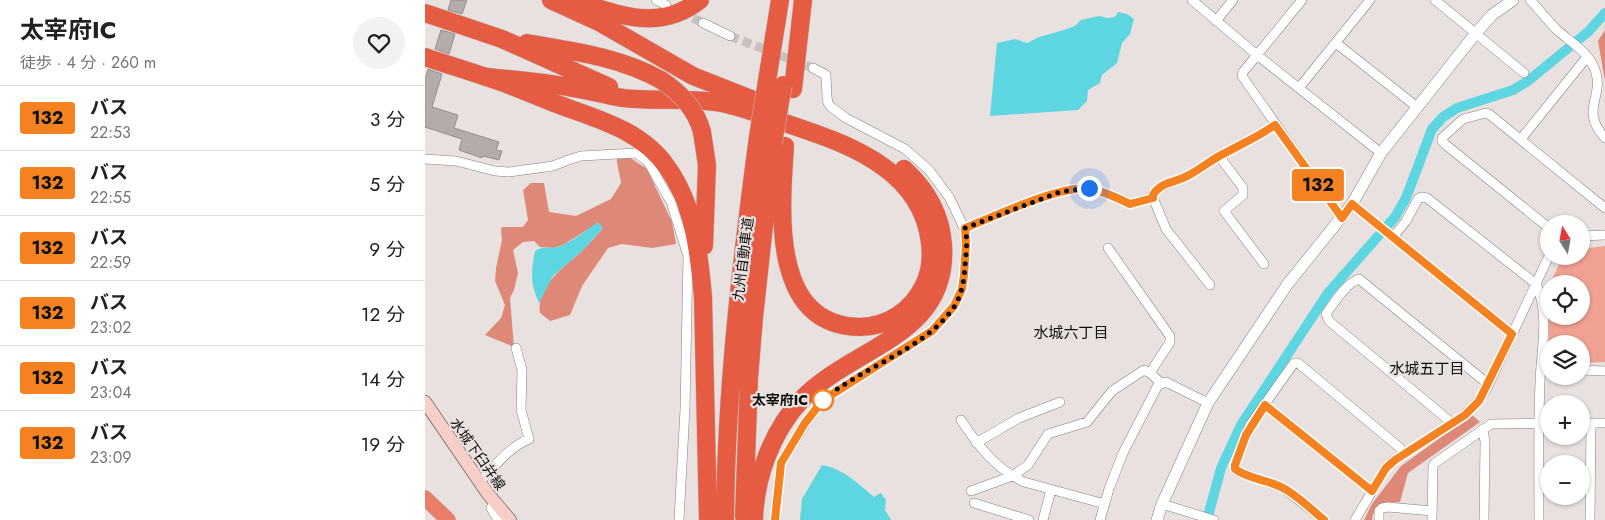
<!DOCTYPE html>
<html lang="ja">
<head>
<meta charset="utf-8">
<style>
  body { margin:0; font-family:Jost,"Noto Sans JP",sans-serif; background:#f2f2f2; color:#202124; height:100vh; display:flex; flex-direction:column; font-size:19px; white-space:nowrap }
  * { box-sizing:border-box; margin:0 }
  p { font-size:16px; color:#757577 }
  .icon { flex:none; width:28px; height:28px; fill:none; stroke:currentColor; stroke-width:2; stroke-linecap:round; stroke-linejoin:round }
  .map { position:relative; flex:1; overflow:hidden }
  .details { display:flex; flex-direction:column; background:#fff; width:425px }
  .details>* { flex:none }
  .badge { padding:0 10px; border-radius:4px; font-size:18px; line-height:32px }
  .needle { width:32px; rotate:349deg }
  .tools { position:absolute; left:1115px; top:215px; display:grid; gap:10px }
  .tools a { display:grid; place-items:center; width:50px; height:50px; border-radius:50%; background:#fff; box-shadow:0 1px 4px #0004; font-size:25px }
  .you { position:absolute; width:25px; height:25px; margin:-12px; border:4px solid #fff; border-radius:50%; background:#1a73e8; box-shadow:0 0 0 8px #1a73e833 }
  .map>.badge { position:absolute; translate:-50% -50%; box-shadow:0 0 0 2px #fff }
  .round { display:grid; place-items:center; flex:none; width:52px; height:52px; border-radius:26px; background:#f2f2f2 }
  .summary { display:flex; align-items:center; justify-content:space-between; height:85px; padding:0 20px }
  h1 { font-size:24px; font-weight:700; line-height:38px }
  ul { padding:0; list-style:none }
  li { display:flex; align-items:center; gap:15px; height:65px; padding:0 20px; border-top:1px solid #e0e0e0 }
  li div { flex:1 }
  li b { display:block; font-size:19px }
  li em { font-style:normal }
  li .badge { min-width:55px; font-weight:700; text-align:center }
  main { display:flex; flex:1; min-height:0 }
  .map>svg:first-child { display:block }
  .green { fill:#f0a191 }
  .forest { fill:#de8978 }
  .water { fill:#5dd6e1 }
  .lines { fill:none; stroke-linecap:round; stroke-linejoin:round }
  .canal { stroke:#5dd6e1; stroke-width:10 }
  .building { fill:#b4acaa; stroke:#938c8a }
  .minor-tunnel { stroke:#c8c1bf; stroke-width:9; stroke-dasharray:9 4.5; stroke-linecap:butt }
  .minor-casing { stroke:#877f7e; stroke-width:10 }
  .tertiary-casing { stroke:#877f7e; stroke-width:12 }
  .secondary-casing { stroke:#877f7e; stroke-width:14 }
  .trunk-casing { stroke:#c1c0c0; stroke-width:16 }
  .motorway-casing { stroke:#c1c0c0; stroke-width:19 }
  .minor { stroke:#fff; stroke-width:9 }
  .tertiary { stroke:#fff; stroke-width:11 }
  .secondary { stroke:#f8cec7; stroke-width:12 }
  .trunk { stroke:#eb7c68; stroke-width:15 }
  .motorway { stroke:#e65c43; stroke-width:18 }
  .motorway-bridge-casing { stroke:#c1c0c0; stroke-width:19; stroke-linecap:butt }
  .motorway-bridge { stroke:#e65c43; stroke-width:18 }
  .line-casing { stroke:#fff; stroke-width:11 }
  .line { stroke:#f58220; stroke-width:8 }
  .walk { stroke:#0f0d0c; stroke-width:5; stroke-dasharray:0 9 }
  .stop-dot { fill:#fff; stroke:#f58220; stroke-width:2.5 }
  .labels { text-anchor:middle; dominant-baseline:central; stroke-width:4.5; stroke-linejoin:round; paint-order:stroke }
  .street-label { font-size:14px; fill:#0f0d0c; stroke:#e9e1df }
  .stop-label { font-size:14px; font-weight:bold; fill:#0f0d0c; stroke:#e9e1df; text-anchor:end }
  .neighbourhood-label { font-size:15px; fill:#0f0d0c; stroke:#e9e1df }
</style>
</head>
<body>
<main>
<section class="details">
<div class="summary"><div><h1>太宰府IC</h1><p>徒歩 · 4 分 · 260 m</p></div><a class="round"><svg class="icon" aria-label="heart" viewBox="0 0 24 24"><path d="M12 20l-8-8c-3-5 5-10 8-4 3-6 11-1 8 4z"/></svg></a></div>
<ul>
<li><span class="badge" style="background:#f58220;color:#111">132</span><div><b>バス</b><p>22:53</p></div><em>3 分</em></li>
<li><span class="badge" style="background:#f58220;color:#111">132</span><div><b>バス</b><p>22:55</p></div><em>5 分</em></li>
<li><span class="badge" style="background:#f58220;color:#111">132</span><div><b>バス</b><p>22:59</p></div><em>9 分</em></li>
<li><span class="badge" style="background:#f58220;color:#111">132</span><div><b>バス</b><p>23:02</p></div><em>12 分</em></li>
<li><span class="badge" style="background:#f58220;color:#111">132</span><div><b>バス</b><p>23:04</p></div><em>14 分</em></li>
<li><span class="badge" style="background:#f58220;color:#111">132</span><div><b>バス</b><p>23:09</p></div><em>19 分</em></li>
</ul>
</section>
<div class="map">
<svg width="1180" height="520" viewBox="0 0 1180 520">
  <rect width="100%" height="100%" fill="#e9e1df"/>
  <path class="green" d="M1180,246V362L1156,363V344H1124V357V290V316H1156V284H1125L1138,256H1156V249Z"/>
  <path class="forest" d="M1180,30V81L1173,41Z
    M192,149L222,169L247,222L251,244L227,248L197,244L183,248L157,286L145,315L125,321L115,313C111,286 139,267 157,251C164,244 171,236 178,228L173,223L138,245L129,248L115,247L109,241L98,242L88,250L93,273L89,290L85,298L89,347L60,335L76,318L80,305L70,281L71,268L77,240L76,230L77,227H98L103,220L98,190L106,183H119L124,212L151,216L186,199L196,183L192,162Z
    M1047,415L1055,422L983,473L975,502L959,503L948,514L947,520H939L947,504L976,466Z"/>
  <path class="water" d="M693,12L702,14L709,19L705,34L697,43L692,63L677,75L675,83L663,90L662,101L653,110L565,116L572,43L590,39L602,43L614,37L639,30L650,26L656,20L674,16L683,18L690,17Z
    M173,222L178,228L158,250L128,276L114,303C105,283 106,271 110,251C118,245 127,250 136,246C149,240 162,230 173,222Z
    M397,465C417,468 434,484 449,497L456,493L461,500L460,510L466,520H375L377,499Z"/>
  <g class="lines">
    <path class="canal" d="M782,520L796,468L816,425L903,293L970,217L981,198L1007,129L1018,117L1032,108L1088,90L1103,81L1164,31L1180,13"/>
  </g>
  <path class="building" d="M26,0H42L37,14L23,10Z
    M16,30L30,34L24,54L10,49Z
    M3,69L17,74L7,107L33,115L29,128L74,142L71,150L77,151L74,160L58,156L57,158L34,150L37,139L0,127V80Z"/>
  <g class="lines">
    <path class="minor-tunnel" d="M256,12L278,23
      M305,36L388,68"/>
    <defs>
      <path id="minor" d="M231,0L241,5
        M767,0L832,55L956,153
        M877,0L818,72L817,76L917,219
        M1010,0L1099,73
        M1105,0C1114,9 1122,20 1131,29C1145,42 1166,53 1171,73C1178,98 1155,110 1180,138
        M791,21L808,0
        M278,23L305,36
        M911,43L992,107
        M874,88L945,0
        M1096,139L1162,57
        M794,156L818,188V195L799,211L839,264
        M0,159L31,161L70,171L84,172L128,166L143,160L156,156L211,153L221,160L226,167L246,202L263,256L260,409L254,520
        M927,204L1087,334
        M540,228C568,217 637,184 665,189C679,191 693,198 705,204L729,197
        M1124,228L1021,145L1017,141V138L1038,119L1061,113L1064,114L1180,208
        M1156,236L1180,235
        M968,237L981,221L993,199L996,197L1002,198L1111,284C1125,313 1116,351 1115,382C1113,428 1114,474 1114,520
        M683,248L745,336V342L725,373
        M785,285L741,229L727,195C737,182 751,183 764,175C776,169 787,159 800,153C817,144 834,136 850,125
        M1156,370L1180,371
        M840,405L947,491
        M536,420C553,446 571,469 599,482L680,504
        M1027,423L904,321L901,314C909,303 921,283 934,279L1063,384
        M1156,423H1180
        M1058,429L1060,442L1059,520
        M551,443L594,418L635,402
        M55,482C69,467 84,447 104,439L96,410L97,370L91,348
        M546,491L587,476L603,465L623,434L662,422L687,391L719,370L725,373L736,383
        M70,503L66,508L73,520
        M549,503L604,520
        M737,504L789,520
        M350,520L356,463L381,423L398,400L507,331L529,306L537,289L539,275L541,232L524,197L504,170L480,149L421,118L406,107L403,103L402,97L401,75L388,68
        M618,520L626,490
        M675,520L684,489L698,453L733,385L741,382L783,403
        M899,520L858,488L814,472L810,469V465L825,425L869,363H873L974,447L979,453
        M930,520L961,468L969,460C1000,440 1042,421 1061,390L1124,256
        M954,520V511L957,508L963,507L1007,511
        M1007,520L1008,466L1010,463L1066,424L1124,423
        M1165,520L1166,423"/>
      <path id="tertiary" d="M732,520L737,504L783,403L862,285L927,204L956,153L1051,33L1067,15L1088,0"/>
      <path id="secondary" d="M0,402L63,494L85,520"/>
      <path id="trunk" d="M0,498L23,520"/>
      <path id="motorway" d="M126,0L174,22L268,76L334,102
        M149,1C194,14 233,33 275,0
        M0,13L77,39L184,87
        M102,43C148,51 195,57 236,80
        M0,57C20,64 41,70 61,77C84,84 106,94 129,103C169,118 216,129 242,167C269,204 274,252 278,297L283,520
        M63,77C90,80 117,82 143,87C162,90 179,95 198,98C230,102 263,97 296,103C316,107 337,115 357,122C414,141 488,164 503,231C507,249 507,269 499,285C487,310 463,327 434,327C344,325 356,207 360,146
        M342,81L355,0
        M368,89L378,0
        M277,132L282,165L279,246
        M319,516L324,378L329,317L348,143
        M300,520C301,392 316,264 333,137
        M329,520C330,477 347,431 377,399C428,346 524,337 518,245C516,215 501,189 479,169"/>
    </defs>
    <use href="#minor" class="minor-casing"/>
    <use href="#tertiary" class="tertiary-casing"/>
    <use href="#secondary" class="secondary-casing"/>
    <use href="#trunk" class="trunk-casing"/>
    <use href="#motorway" class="motorway-casing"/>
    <use href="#minor" class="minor"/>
    <use href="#tertiary" class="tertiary"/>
    <use href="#secondary" class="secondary"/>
    <use href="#trunk" class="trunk"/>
    <use href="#motorway" class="motorway"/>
    <defs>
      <path id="motorway-bridge" d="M236,80C256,93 271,109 277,132
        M333,137L342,81
        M348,143L358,85"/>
    </defs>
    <use href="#motorway-bridge" class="motorway-bridge-casing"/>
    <use href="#motorway-bridge" class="motorway-bridge"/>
  </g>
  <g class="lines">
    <defs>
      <path id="line" d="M350,520L356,463L380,423L398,400L507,331L529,306L537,289L539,275L541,244L540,228C568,217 637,184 665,189C679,191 692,198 705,204L728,198V195C736,181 751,183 764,175C776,169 787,159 800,153C817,144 834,136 850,125L917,218L927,204L1087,334L1054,401L1040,415L970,460L961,468L947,491L840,405L821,435L810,465V469C823,479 844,480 858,488C873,496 886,509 899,520"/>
    </defs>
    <use href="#line" class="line-casing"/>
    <use href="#line" class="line"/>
    <path class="walk" d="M398,400C438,366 498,351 529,307C537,295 539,280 540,266C541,254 543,240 540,228L635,192L664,188"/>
  </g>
  <circle class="stop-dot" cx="398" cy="400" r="10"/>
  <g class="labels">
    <g class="street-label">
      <text transform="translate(318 259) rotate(-83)">九州自動車道</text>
      <text transform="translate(53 454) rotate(55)">水城下臼井線</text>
    </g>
    <g class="stop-label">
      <text x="383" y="400">太宰府IC</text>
    </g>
    <g class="neighbourhood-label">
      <text x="646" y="333">水城六丁目</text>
      <text x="1002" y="369">水城五丁目</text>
    </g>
  </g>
</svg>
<div class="tools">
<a><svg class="needle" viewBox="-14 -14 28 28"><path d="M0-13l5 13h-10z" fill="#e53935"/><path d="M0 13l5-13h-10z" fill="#757577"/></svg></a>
<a><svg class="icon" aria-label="locate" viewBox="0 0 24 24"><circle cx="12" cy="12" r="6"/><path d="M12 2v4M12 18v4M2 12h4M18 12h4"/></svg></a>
<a><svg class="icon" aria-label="layers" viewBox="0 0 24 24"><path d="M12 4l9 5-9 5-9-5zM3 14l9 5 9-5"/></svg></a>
<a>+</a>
<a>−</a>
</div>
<div class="you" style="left:664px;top:188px"></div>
<b class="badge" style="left:893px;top:185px;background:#f58220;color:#111">132</b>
</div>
</main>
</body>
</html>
